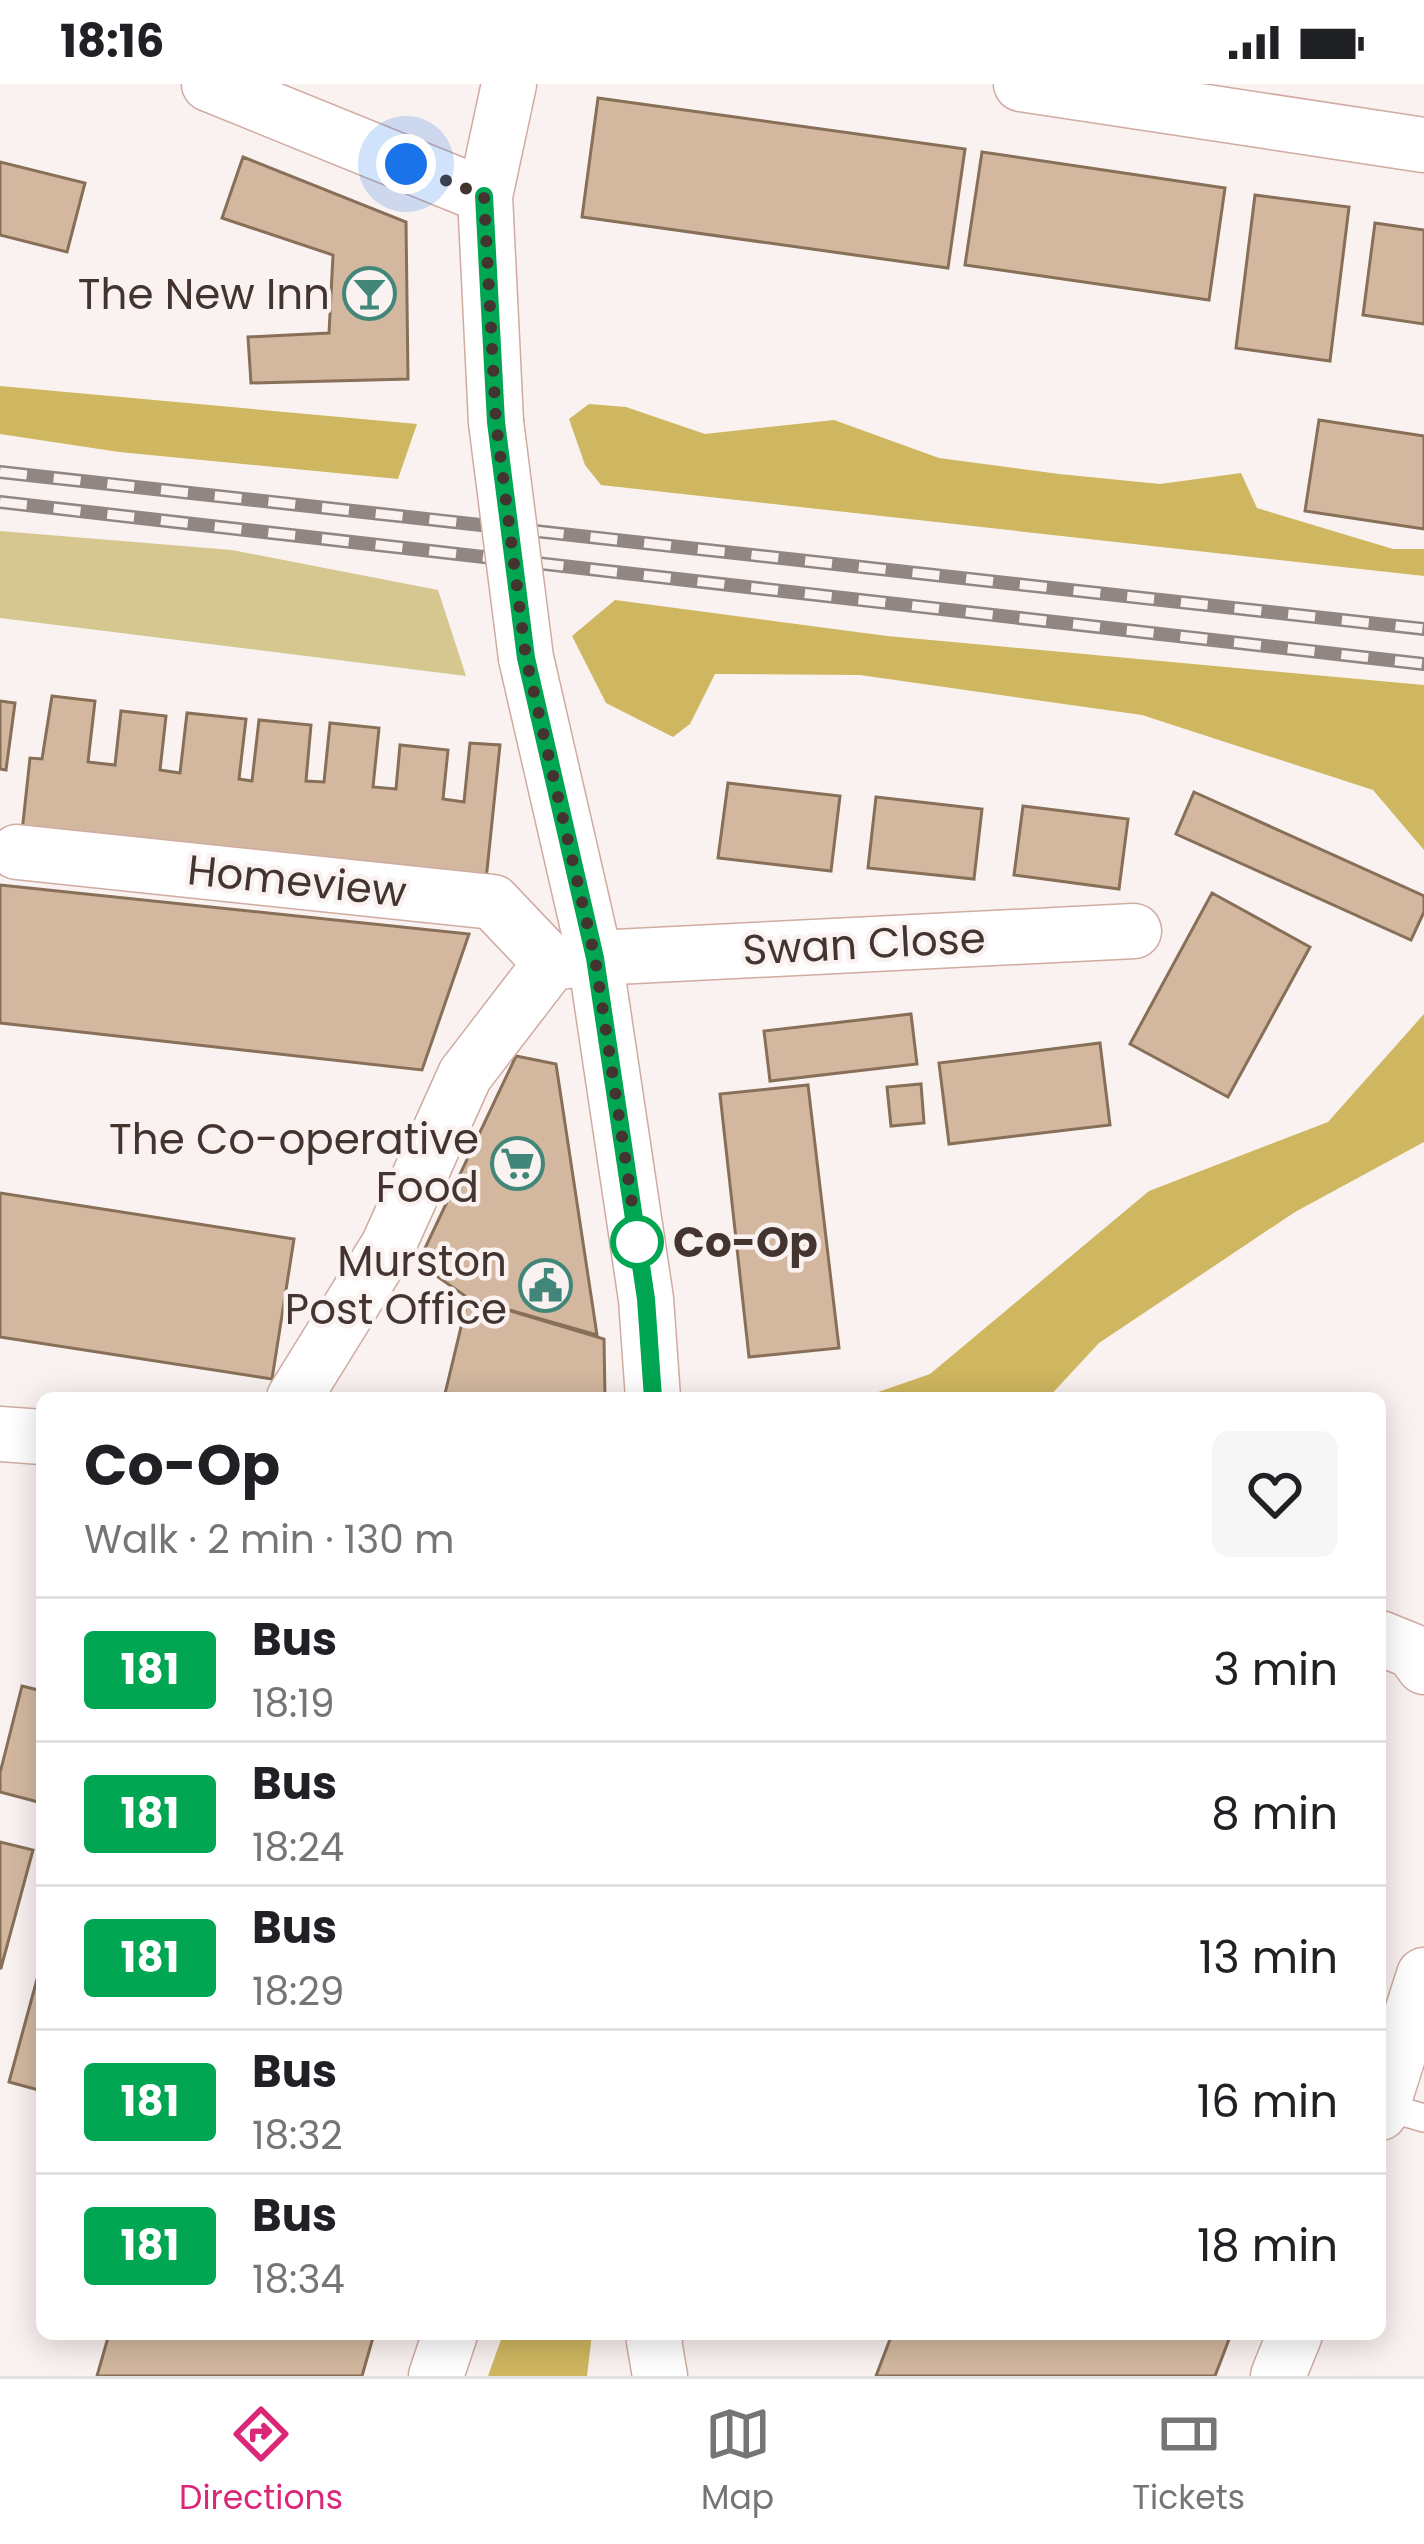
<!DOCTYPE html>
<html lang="en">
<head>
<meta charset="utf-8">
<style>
  body { margin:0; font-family:Poppins,sans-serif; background:#f6f6f6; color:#202124; height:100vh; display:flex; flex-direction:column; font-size:45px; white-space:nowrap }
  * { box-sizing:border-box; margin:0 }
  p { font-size:39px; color:#757577 }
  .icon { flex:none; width:66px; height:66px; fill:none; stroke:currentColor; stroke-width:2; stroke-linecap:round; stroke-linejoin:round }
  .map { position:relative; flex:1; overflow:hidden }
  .panel { position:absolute; left:36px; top:1308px; width:1350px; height:948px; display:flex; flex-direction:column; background:#fff; border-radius:18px; box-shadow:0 6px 30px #0003 }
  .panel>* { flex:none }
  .badge { padding:0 24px; border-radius:9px; font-size:42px; line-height:78px }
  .you { position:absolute; width:60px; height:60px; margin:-30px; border:9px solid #fff; border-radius:50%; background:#1a73e8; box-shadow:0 0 0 18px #1a73e833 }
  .map>.badge { position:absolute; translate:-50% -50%; box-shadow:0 0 0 6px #fff }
  .round { display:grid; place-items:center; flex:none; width:126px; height:126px; border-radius:18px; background:#f6f6f6 }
  .overview { display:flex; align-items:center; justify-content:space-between; height:204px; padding:0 48px }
  h1 { font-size:57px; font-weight:700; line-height:90px }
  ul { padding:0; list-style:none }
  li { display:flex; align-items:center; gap:36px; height:144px; padding:0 48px; border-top:3px solid #e0e0e0 }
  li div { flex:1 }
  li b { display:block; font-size:45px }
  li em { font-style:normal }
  li .badge { min-width:132px; font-weight:700; text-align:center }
  .status { display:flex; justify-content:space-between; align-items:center; height:84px; padding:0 60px; background:#fff; direction:ltr }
  .status svg { height:33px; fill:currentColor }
  .tab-bar { display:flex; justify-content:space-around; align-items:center; height:168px; border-top:3px solid #e0e0e0; background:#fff; font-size:33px; color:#757577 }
  .tab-bar a { display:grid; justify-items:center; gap:6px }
  .tab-bar .current { color:#db2777 }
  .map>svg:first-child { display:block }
  .green { fill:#d6c68f }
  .forest { fill:#cfb660 }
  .building { fill:#d3b89f; stroke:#876f58; stroke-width:3 }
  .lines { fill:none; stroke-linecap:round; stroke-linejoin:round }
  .service-casing { stroke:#d0aba1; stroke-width:30 }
  .minor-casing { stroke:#d0aba1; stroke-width:57 }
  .service { stroke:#fff; stroke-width:27 }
  .minor { stroke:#fff; stroke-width:54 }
  .rail-casing { stroke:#928683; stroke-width:14 }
  .rail { stroke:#faf2f0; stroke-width:9; stroke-dasharray:27; stroke-linecap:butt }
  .minor-bridge-casing { stroke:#d0aba1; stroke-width:57; stroke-linecap:butt }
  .minor-bridge { stroke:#fff; stroke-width:54 }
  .line-casing { stroke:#fff; stroke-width:27 }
  .line { stroke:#00a651; stroke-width:18 }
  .walk { stroke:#433430; stroke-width:12; stroke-dasharray:0 21.6 }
  .stop-dot { fill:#fff; stroke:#00a651; stroke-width:6 }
  .labels { text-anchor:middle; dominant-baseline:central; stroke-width:9; stroke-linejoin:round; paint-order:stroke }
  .poi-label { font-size:42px; fill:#433430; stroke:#faf2f0; text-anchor:end }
  .street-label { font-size:42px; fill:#433430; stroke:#faf2f0 }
  .stop-label { font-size:42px; font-weight:bold; fill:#433430; stroke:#faf2f0; text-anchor:start }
</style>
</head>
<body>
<div class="status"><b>18:16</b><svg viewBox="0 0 49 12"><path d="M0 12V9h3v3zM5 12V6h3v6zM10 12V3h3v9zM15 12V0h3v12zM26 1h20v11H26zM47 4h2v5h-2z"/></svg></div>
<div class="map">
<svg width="1424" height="2292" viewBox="0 0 1424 2292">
  <rect width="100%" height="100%" fill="#faf2f0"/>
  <path class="green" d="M0,447L232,466L438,506L466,592L0,534Z"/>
  <path class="forest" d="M0,302L417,340L398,395L119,368L0,350Z
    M589,320L626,323L705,350L834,336L939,374L1059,390L1160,400L1241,389L1257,424L1393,465H1424V492L601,401L585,381L569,335Z
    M615,516L887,552L1424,601V766L1373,706L1142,631L860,591L715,590L690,640L673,653L606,619L572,552Z
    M1424,930V1058L1295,1128L1099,1259L1048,1314H861L930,1290L1149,1107L1328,1038Z
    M503,2250H592L587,2292H488Z"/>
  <path class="building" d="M598,14L965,65L948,184L582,133Z
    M982,68L1225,104L1209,216L965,181Z
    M243,73L406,138L408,295L251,299L248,253L329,249L333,171L222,134Z
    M0,78L85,99L67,168L0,151Z
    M1255,111L1349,123L1330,277L1236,264Z
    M1375,139L1424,146V240L1363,231Z
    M1319,336L1424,352V445L1305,427Z
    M52,612L95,617L88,678L115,681L121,627L166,632L160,686L180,689L187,629L246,635L239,695L252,697L259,636L311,641L306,697L324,698L330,639L379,644L373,703L396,705L400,661L448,666L443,715L464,718L470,659L500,661L486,796L22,748L30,674L42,675Z
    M0,617L15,619L6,686L0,685Z
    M728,699L840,712L831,787L718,774Z
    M1194,708L1424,812V828L1411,856L1176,750Z
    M876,713L982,725L974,795L868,784Z
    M1023,722L1128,735L1119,805L1014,791Z
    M0,801L469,850L422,986L0,939Z
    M1212,809L1310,863L1228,1013L1130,960Z
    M911,930L917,980L770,997L764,947Z
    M1100,959L1110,1041L949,1060L939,979Z
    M516,972L556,980L597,1251L468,1214L418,1179Z
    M921,1000L924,1039L891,1042L887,1003Z
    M808,1001L839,1264L749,1273L720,1010Z
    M0,1109L294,1155L272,1295L0,1253Z
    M468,1214L604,1255L605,1314H444Z
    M22,1602L42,1607V1719L0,1708V1689Z
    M0,1758L33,1766L1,1884H0Z
    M42,1877V2007L9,1998Z
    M109,2250H374L362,2292H97Z
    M892,2250H1231L1215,2292H876Z"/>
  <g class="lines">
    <defs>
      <path id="service" d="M1383,2022L1424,2034"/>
      <path id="minor" d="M209,0L485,112
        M1021,0L1424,61
        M496,338L485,112L509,0
        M526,574L595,874L646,1215L653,1314
        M17,768L493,818L551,879
        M294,1314L388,1162L465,991L551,879L595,874L1134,847
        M0,1350L42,1353
        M1380,1554L1412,1567L1424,1583
        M1380,2029L1424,1891
        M656,2250L654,2257L660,2292
        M436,2292L450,2250
        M1278,2292L1295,2250"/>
    </defs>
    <use href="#service" class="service-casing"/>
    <use href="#minor" class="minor-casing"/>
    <use href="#service" class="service"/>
    <use href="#minor" class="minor"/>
    <defs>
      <path id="rail" d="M0,388L1424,545
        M0,418L1424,580"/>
    </defs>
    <use href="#rail" class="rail-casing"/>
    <use href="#rail" class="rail"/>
    <defs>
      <path id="minor-bridge" d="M496,338L526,574"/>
    </defs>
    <use href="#minor-bridge" class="minor-bridge-casing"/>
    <use href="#minor-bridge" class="minor-bridge"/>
  </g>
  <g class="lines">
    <defs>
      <path id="line" d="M484,112L496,338L526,574L595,874L646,1215L653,1314"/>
    </defs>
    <use href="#line" class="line-casing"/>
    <use href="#line" class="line"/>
    <path class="walk" d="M406,80L484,112L496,338L526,574L595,874L640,1172L637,1158"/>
  </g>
  <defs>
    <symbol id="bar-ring" viewBox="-11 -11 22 22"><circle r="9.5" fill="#faf2f0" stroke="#428679" stroke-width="1.5"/><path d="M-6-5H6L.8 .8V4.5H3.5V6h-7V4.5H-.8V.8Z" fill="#428679"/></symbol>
    <symbol id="supermarket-ring" viewBox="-11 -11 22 22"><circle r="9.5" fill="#faf2f0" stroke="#428679" stroke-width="1.5"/><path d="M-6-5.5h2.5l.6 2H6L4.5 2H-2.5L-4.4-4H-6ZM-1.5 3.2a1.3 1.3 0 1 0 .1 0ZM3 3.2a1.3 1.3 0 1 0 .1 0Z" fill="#428679"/></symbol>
    <symbol id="civic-ring" viewBox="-11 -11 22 22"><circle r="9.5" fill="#faf2f0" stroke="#428679" stroke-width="1.5"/><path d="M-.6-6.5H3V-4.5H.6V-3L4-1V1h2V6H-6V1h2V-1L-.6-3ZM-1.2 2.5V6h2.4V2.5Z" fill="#428679"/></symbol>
  </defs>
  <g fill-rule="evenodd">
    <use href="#bar-ring" x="340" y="180" width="59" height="59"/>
    <use href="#supermarket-ring" x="488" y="1050" width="59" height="59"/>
    <use href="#civic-ring" x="516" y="1172" width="59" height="59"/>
  </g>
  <circle class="stop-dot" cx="637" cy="1158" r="24"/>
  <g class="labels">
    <g class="poi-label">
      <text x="330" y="210">The New Inn</text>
      <text x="479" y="1055">The Co-operative<tspan x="479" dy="48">Food</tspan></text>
      <text x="507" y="1177">Murston<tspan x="507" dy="48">Post Office</tspan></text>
    </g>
    <g class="street-label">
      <text transform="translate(297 797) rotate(6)">Homeview</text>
      <text transform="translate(864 860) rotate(-3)">Swan Close</text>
    </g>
    <g class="stop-label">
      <text x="673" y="1158">Co-Op</text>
    </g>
  </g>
</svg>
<div class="you" style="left:406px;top:80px"></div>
<section class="panel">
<div class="overview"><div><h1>Co-Op</h1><p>Walk · 2 min · 130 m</p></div><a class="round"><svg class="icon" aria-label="heart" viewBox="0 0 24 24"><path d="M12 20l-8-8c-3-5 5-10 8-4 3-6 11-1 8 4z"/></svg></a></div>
<ul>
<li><span class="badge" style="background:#00a651;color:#fff">181</span><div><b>Bus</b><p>18:19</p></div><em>3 min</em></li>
<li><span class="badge" style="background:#00a651;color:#fff">181</span><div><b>Bus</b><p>18:24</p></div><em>8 min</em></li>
<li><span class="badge" style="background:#00a651;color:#fff">181</span><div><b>Bus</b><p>18:29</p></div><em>13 min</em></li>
<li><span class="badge" style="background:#00a651;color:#fff">181</span><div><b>Bus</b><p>18:32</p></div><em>16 min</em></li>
<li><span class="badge" style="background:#00a651;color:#fff">181</span><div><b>Bus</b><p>18:34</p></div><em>18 min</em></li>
</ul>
</section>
</div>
<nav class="tab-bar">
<a class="current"><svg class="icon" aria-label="directions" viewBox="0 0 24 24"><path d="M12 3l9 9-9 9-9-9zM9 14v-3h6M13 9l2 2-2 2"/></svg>Directions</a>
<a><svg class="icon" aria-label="map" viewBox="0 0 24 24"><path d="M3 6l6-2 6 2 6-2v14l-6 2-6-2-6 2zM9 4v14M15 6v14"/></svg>Map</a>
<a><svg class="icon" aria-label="tickets" viewBox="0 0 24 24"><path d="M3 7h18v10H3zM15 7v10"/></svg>Tickets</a>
</nav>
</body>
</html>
